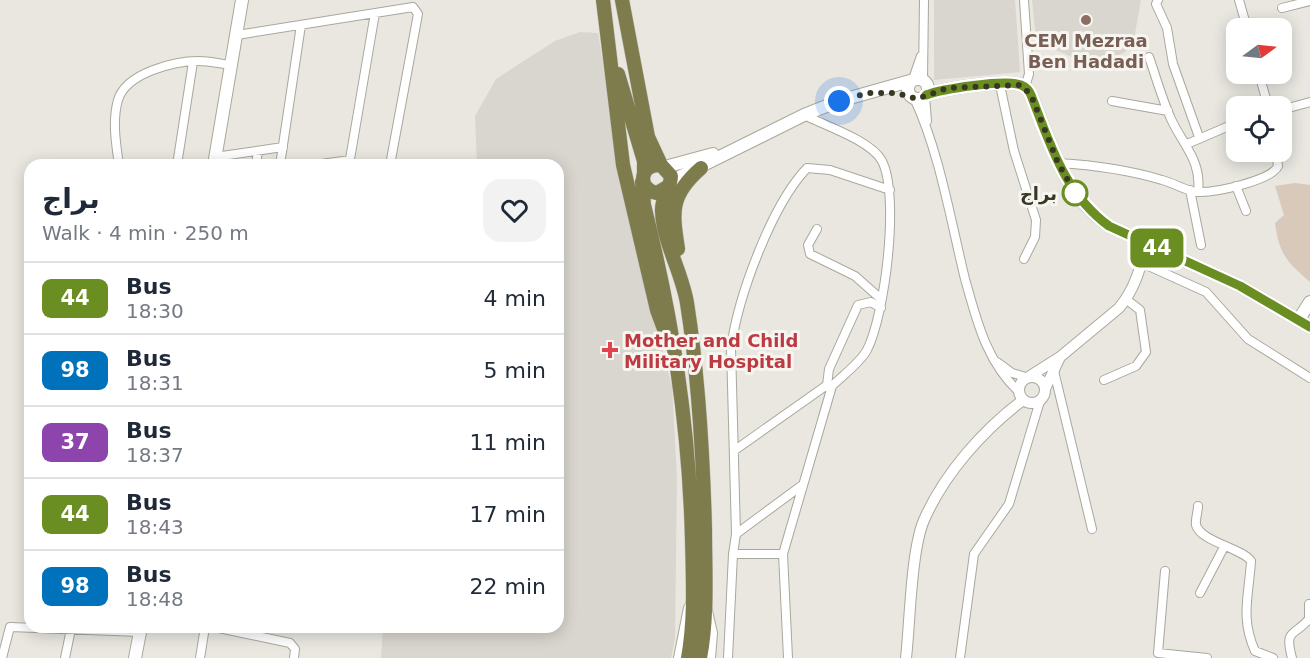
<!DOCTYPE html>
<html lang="en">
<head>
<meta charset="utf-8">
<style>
  body { margin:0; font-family:"DejaVu Sans",Cairo,sans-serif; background:#f2f2f3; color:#1f2937; height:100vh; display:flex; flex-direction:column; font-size:22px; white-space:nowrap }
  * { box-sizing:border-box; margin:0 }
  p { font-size:20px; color:#747a83 }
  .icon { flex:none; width:33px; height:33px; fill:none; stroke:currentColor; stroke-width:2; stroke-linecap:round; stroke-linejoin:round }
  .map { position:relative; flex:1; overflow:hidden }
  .sheet { position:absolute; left:24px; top:159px; width:540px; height:474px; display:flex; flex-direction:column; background:#fff; border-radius:18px; box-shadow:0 3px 15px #0003 }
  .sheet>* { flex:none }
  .badge { padding:0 12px; border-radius:9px; font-size:21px; line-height:39px }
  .needle { width:39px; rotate:75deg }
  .buttons { position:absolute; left:1226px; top:18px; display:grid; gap:12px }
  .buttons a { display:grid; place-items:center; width:66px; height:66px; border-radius:12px; background:#fff; box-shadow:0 3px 15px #0003; font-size:30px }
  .you { position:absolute; width:30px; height:30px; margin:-15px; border:4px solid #fff; border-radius:50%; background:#1a73e8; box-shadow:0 0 0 9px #1a73e833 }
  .map>.badge { position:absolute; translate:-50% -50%; box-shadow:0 0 0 3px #fff }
  .round { display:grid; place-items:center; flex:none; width:63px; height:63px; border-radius:18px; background:#f2f2f3 }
  .head { display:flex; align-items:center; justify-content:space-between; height:102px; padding:0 18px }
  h1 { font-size:28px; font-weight:700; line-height:45px }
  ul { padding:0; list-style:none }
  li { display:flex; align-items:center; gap:18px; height:72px; padding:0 18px; border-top:2px solid #e0e1e3 }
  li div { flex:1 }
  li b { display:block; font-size:22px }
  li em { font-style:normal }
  li .badge { min-width:66px; font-weight:700; text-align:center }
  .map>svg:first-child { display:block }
  .built { fill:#d9d6cf }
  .green { fill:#d9c9bb }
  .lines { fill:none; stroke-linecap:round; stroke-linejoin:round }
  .minor-casing { stroke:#a9a89c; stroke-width:10 }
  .tertiary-casing { stroke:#a9a89c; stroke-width:12 }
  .secondary-casing { stroke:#aba998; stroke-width:14 }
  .trunk-casing { stroke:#c3c3bd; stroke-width:15 }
  .minor { stroke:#fff; stroke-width:8 }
  .tertiary { stroke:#fff; stroke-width:10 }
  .secondary { stroke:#fff; stroke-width:12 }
  .trunk { stroke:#7e7c4d; stroke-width:14 }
  .line-casing { stroke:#fff; stroke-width:14 }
  .line { stroke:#6b8e23; stroke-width:9 }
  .walk { stroke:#383723; stroke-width:6; stroke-dasharray:0 10.8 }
  .education-dot { fill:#8d6e63; stroke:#f6f5f0; stroke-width:2 }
  .stop-dot { fill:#fff; stroke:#6b8e23; stroke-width:3 }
  .health-dot { fill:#e0444e; stroke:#f6f5f0; stroke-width:2 }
  .labels { text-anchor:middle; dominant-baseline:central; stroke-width:6; stroke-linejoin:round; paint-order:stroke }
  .education-label { font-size:18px; font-weight:bold; fill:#785e54; stroke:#f6f5f0 }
  .stop-label { font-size:18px; font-weight:bold; fill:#383723; stroke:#f6f5f0; text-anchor:end }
  .health-label { font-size:18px; font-weight:bold; fill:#be3a42; stroke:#f6f5f0; text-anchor:start }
</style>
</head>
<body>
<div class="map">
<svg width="1310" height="658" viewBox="0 0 1310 658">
  <rect width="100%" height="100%" fill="#e9e7e0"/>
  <path class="built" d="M934,0H1015L1020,72L934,80Z
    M1032,0H1141L1133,45L1125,52L1107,62L1072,57L1044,45V40H1036Z
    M580,32L598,33L626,207L672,387L677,476L675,638L671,658H381L383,627H558V165H477L475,116L496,79L555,41Z"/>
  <path class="green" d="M1295,183L1310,185V282C1287,262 1279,254 1275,223L1284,215L1275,186Z"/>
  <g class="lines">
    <defs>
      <path id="minor" d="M1024,0L1029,74L1025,87
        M1158,0L1156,4L1167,28L1173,64L1199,137
        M1239,0L1247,28
        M1282,8L1310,1
        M237,35L413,7L418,14L390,165
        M1149,57C1156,77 1162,99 1171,119C1183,145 1202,161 1198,192
        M1259,74L1268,106
        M913,79L921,56
        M923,80L924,0
        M1000,85L1014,151L1036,220L1035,237L1024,259
        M925,96L927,121
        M914,98C939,150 951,222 965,279C977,321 986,361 1019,392
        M1112,101L1168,111
        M1281,110L1310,102
        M1187,144L1236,123
        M215,157L283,147
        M1058,163C1093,165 1129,170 1162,180C1174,183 1186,191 1197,192C1214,193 1271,181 1278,166L1276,152
        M119,165C116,144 112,121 118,100C126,73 174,61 199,61C210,61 221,64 232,65
        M177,165L193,62
        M256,165L258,151
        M280,165L301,25
        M314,165L350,160
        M349,165L375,13
        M1236,186L1246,211
        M1190,190L1201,245
        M817,229L808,245L810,254L855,276L881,299
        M1142,263L1206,292L1248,339L1310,378
        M997,362L1012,373L1026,377
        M1054,371L1092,529
        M1104,380L1136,366L1146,352L1140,310L1127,300
        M827,385L829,369L858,305L871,302L881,308
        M735,450L827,385L832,386C843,375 860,363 867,350C885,315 900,196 882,161C872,141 824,125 804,115
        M1198,506C1198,512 1195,520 1196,525C1201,542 1242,548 1251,561C1249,595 1240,618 1255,651L1273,658
        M736,534L801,486
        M733,554H783
        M1165,571L1158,653L1207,658
        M1200,593L1224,547
        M214,627L290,643L295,649L294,658
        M2,658L10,627L140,632
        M65,658L71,629
        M200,658L205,627
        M728,658L733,554L736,534L731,348C738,297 771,206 807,168L830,170L890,190
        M788,658L783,554L832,386
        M960,658L974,554L1009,504L1040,401
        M1292,658C1284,628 1294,637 1309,619V604"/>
      <path id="tertiary" d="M1030,376L1060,357L1119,308C1135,289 1141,267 1146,243
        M1019 390a13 13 0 1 1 26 0a13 13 0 1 1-26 0Z
        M1045,389L1060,357
        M707,611L712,633L710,658
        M679,658L689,608
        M906,658C910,623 911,550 924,520C944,474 983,430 1023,400"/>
      <path id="secondary" d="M908 89a10 10 0 1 1 20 0a10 10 0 1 1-20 0Z
        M926,95C942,89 1005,79 1021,85C1026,87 1029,90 1031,95C1051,144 1064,194 1109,226L1240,286L1310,327
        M214,165L242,0
        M665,167L713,154
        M671,181L804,115L839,101L910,81
        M1299,319L1310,302
        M135,658L141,627"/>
      <path id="trunk" d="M603,0L623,165L657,310L667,337
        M622,0L648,137L661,165
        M618,74L644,161V172
        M642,182L644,205C672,317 689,423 692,539C693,579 695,619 688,658
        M669,186L657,193C636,189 640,163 661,165L671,176C671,188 661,198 662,211C663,242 682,272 687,303C699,379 703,454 705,530C705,572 708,617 700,658
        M678,249C672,211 670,195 701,168"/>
    </defs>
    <use href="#minor" class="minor-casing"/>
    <use href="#tertiary" class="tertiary-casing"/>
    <use href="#secondary" class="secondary-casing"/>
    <use href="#trunk" class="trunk-casing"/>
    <use href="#minor" class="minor"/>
    <use href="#tertiary" class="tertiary"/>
    <use href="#secondary" class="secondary"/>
    <use href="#trunk" class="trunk"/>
  </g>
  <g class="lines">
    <defs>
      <path id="line" d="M926,95C942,89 1005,79 1021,85C1026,87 1029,90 1031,95C1050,144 1065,194 1109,226L1240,286L1310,327"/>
    </defs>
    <use href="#line" class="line-casing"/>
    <use href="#line" class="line"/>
    <path class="walk" d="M839,101L868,93H897L917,99L948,88L1021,85L1031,95L1058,163L1077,196L1075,193"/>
  </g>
  <circle class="education-dot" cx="1086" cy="20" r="6"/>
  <circle class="stop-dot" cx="1075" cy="193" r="12"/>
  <path class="health-dot" d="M607 341h6v6h6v6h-6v6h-6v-6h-6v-6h6z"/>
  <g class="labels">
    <g class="education-label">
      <text x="1086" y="40">CEM Mezraa<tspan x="1086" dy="21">Ben Hadadi</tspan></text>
    </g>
    <g class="stop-label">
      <text x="1057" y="193">براج</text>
    </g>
    <g class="health-label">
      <text x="624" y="340">Mother and Child<tspan x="624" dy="21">Military Hospital</tspan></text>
    </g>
  </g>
</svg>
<div class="buttons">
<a><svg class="needle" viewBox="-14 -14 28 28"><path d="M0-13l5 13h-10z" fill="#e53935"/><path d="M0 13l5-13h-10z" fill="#747a83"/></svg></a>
<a><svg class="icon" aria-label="locate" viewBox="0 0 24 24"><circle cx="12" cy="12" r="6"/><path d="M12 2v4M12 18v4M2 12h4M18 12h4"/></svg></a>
</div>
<div class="you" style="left:839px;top:101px"></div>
<b class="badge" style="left:1157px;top:248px;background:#6b8e23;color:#fff">44</b>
<section class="sheet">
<div class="head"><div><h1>براج</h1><p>Walk · 4 min · 250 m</p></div><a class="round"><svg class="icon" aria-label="heart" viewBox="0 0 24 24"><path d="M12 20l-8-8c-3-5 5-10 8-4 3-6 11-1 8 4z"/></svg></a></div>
<ul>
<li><span class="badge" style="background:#6b8e23;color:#fff">44</span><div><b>Bus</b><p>18:30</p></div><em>4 min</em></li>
<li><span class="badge" style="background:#0072bc;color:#fff">98</span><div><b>Bus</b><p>18:31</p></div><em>5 min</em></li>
<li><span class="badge" style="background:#8e44ad;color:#fff">37</span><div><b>Bus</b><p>18:37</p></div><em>11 min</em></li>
<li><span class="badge" style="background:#6b8e23;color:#fff">44</span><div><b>Bus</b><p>18:43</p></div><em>17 min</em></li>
<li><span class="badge" style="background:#0072bc;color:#fff">98</span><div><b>Bus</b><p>18:48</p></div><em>22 min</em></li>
</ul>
</section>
</div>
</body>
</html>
